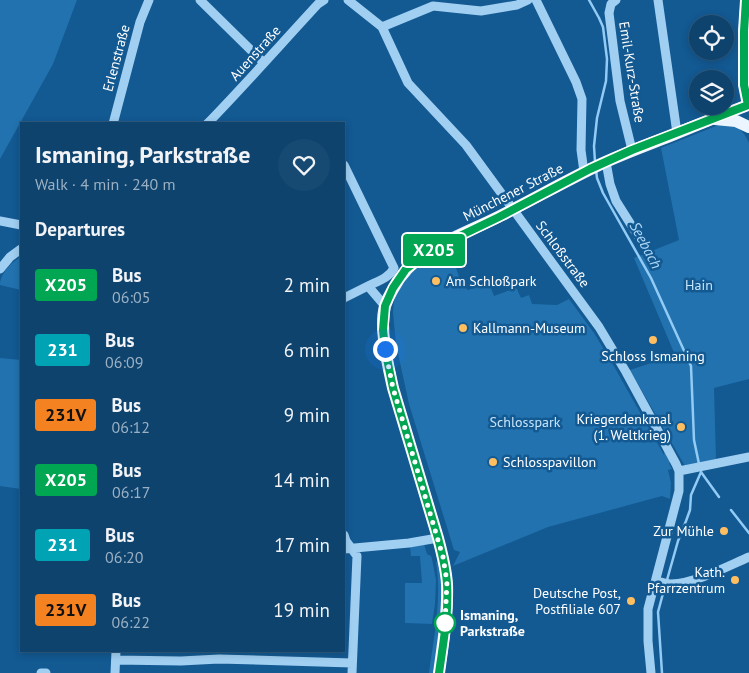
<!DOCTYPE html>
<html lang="en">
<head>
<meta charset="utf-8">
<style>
  body { margin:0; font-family:"PT Sans",sans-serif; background:#174a73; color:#f1f3f6; height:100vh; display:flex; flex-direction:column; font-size:19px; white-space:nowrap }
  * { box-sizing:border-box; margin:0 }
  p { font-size:16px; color:#9bb0c2 }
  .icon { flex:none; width:28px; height:28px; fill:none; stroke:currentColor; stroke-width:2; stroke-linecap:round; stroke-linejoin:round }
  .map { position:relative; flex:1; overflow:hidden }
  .details { position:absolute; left:20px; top:122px; width:325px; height:530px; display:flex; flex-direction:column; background:#0e436e; border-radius:0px; box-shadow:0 2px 8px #0003,0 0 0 1px #2e5c81 }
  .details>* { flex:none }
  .badge { padding:0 10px; border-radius:4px; font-size:18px; line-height:32px }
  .controls { position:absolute; left:689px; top:15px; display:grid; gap:10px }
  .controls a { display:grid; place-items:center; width:45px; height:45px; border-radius:50%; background:#0e436e; box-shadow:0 2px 8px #0003,0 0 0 1px #2e5c81; font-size:25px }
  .you { position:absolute; width:25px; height:25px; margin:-12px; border:4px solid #fff; border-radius:50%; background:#1a73e8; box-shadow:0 0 0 8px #1a73e833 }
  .map>.badge { position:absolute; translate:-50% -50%; box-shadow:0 0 0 2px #fff }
  h2 { padding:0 15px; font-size:19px; line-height:45px }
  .round { display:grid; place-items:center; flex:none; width:52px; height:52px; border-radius:26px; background:#174a73 }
  .overview { display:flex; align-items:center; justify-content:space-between; height:85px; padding:0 15px }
  h1 { font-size:24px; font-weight:600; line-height:38px }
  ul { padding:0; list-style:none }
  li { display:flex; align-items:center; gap:15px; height:65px; padding:0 15px }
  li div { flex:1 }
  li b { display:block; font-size:19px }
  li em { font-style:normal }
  li .badge { min-width:55px; font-weight:700; text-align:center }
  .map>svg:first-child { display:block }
  .green { fill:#2272af }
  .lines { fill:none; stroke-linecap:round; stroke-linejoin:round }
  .stream { stroke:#92cbf5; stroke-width:2.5 }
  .minor { stroke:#a0cff2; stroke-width:9 }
  .major { stroke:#ebf5ff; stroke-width:12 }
  .line-casing { stroke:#fff; stroke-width:11 }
  .line { stroke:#00a651; stroke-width:8 }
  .walk { stroke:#fff; stroke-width:5; stroke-dasharray:0 9 }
  .poi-dot { fill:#ffbf61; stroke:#135992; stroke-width:2 }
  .stop-dot { fill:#fff; stroke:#00a651; stroke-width:2.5 }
  .labels { text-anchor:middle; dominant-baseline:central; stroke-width:5; stroke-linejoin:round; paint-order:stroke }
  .street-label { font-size:14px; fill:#fff; stroke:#135992 }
  .poi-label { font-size:14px; fill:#fff; stroke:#135992; text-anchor:end }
  .park-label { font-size:14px; fill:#c7e6fd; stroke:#135992 }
  .stop-label { font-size:14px; font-weight:bold; fill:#fff; stroke:#135992; text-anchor:start }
  .water-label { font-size:15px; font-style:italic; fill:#acd8f9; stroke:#135992 }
</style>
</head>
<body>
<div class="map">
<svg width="749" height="673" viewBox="0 0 749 673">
  <rect width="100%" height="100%" fill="#135992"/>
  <path class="green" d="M0,0H77L53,64L0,159Z
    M721,124C735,123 744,130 749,143V379L714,388L716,459L685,466L630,370L675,355L634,258L679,240L661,148Z
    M446,248L450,259L455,265L462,285L468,290L489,283L494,296L515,288L517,289L521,298L529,295L532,304L557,305L569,299L594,333L611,361L664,455V452L672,462L669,463L672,469L668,470L671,483L670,499L662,496L548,527L453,566L460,552L454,550L409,404L396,344L393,313L394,298L399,286L425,260Z
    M21,257V290L0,285C0,274 11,262 21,257Z
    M0,358L21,360V489L0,486Z
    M424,544L427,554L431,556L432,559L436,580L435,604L432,624L405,623V583H422L420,556H411L410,546Z
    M436,562H438L441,582L442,607L434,673H429C434,636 442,599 436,562Z"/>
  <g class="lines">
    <path class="stream" d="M589,0L599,18L603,27L607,59L606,81L597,118L594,146L595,162
      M596,170L597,178L603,193L651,278L691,366L694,440L699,464
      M701,469V472L719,497
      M731,510L749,533
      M667,580L678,541L686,521L690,510L691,495L701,472
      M662,673L658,612L665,586"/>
    <path class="minor" d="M200,0L264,63
      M348,0L382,27L408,83L466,145L599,327L626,372L676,464L679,471V491L648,609V641L651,673
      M536,0L576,82L582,99L581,150L584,172
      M616,0L611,4L609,13L620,101L632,150
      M658,0L677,133
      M382,27L433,6L481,11L517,5L528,0
      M113,124L140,22L149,0
      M207,124C245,85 281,44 318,4L324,0
      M606,162L610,184L616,201L652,258
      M344,165L394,268C389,278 378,281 368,286
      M0,221L21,225
      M0,269L10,257L21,249
      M344,298L368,286L385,306
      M679,471L749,457
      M344,535L346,541L357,556L352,673
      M344,549L409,543L438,538
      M656,581C661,582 666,584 671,584C696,583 726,567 749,557
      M116,660L181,661L219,659L352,663
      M41,673H46
      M115,673L116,651"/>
    <path class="major" d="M715,119L736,121L749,127
      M439,673C443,644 448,613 447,584C446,568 442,553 438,538L393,388C388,365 379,329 385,306C387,300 390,294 393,289C413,249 463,235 500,216C534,199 567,180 601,164C625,153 650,144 675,134C699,124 724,114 748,105L744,85V31L746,0"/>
  </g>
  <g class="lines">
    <defs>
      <path id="line" d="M439,673C443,644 449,613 447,584C446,568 442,553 438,538L393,388L385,349L383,330L385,306L393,288L406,269L418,260L439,246L499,217L590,169L632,150L748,105L744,85V31L746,0"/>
    </defs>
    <use href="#line" class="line-casing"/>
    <use href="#line" class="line"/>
    <path class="walk" d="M385,349L393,388L443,557L447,582L445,623"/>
  </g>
  <g class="poi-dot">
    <circle cx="436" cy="281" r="5"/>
    <circle cx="463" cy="328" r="5"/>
    <circle cx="653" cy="340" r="5"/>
    <circle cx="681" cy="427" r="5"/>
    <circle cx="493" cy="462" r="5"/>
    <circle cx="724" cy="531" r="5"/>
    <circle cx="735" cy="580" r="5"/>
    <circle cx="631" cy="601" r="5"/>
  </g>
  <circle class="stop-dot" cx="445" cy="623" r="10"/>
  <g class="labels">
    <g class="street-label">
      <text transform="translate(255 53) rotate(-48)">Auenstraße</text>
      <text transform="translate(116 58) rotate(-75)">Erlenstraße</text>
      <text transform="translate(632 72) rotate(81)">Emil-Kurz-Straße</text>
      <text transform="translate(513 192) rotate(-27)">Münchener Straße</text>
      <text transform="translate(563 254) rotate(53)">Schloßstraße</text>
    </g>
    <g class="poi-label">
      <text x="446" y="281" text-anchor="start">Am Schloßpark</text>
      <text x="473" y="328" text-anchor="start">Kallmann-Museum</text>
      <text x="653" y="356" text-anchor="middle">Schloss Ismaning</text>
      <text x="671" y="419">Kriegerdenkmal<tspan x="671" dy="16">(1. Weltkrieg)</tspan></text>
      <text x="503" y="462" text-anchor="start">Schlosspavillon</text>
      <text x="714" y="531">Zur Mühle</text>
      <text x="725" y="572">Kath.<tspan x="725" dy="16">Pfarrzentrum</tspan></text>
      <text x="621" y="593">Deutsche Post,<tspan x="621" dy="16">Postfiliale 607</tspan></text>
    </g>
    <g class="park-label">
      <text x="699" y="285">Hain</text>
      <text x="525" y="422">Schlosspark</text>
    </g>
    <g class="stop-label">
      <text x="460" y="615">Ismaning,<tspan x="460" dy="16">Parkstraße</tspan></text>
    </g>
    <g class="water-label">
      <text transform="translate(646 245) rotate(62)">Seebach</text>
    </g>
  </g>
</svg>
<div class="controls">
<a><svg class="icon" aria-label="locate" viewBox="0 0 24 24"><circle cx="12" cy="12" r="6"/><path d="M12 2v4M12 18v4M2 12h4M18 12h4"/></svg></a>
<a><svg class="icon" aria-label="layers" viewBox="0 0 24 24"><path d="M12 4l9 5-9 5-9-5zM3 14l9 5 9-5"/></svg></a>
</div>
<div class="you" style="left:385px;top:349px"></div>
<b class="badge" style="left:434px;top:250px;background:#00a651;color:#fff">X205</b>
<section class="details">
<div class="overview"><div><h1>Ismaning, Parkstraße</h1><p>Walk · 4 min · 240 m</p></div><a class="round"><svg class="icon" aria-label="heart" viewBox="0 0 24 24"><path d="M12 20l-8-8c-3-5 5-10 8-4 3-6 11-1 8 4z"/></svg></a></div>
<h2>Departures</h2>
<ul>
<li><span class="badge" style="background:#00a651;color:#fff">X205</span><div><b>Bus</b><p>06:05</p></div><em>2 min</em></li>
<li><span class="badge" style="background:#00a3b4;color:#fff">231</span><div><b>Bus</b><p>06:09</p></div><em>6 min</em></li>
<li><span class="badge" style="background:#f58220;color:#111">231V</span><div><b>Bus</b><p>06:12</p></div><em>9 min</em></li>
<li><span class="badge" style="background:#00a651;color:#fff">X205</span><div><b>Bus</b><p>06:17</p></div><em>14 min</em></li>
<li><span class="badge" style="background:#00a3b4;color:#fff">231</span><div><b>Bus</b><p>06:20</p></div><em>17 min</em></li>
<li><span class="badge" style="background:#f58220;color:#111">231V</span><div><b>Bus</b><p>06:22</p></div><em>19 min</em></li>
</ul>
</section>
</div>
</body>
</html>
